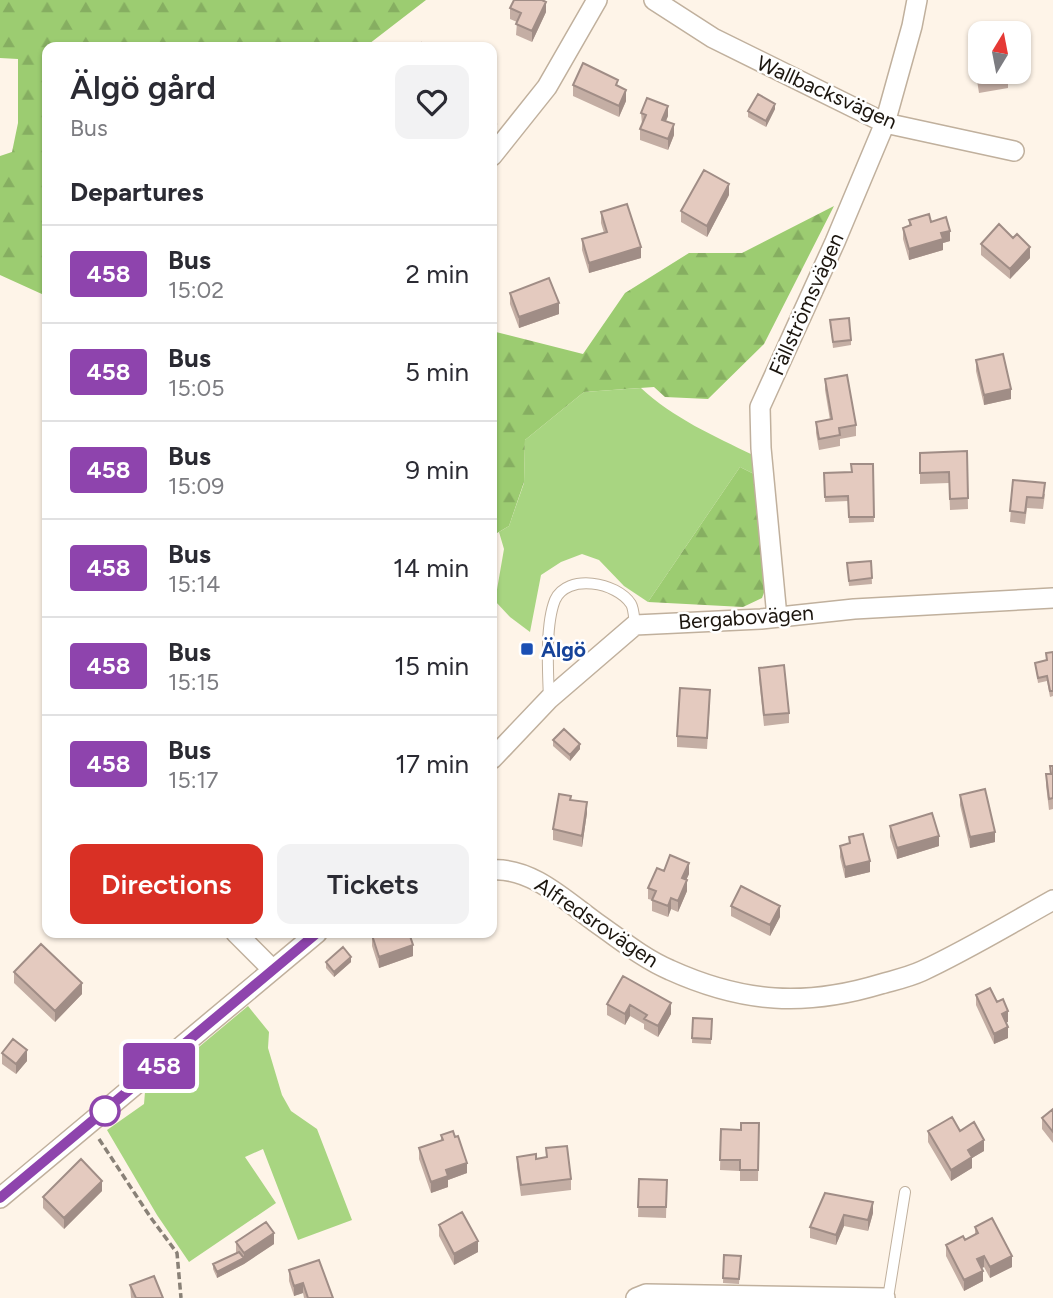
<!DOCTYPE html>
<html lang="en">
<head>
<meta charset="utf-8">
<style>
  body { margin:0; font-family:Figtree,sans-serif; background:#f2f2f3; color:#2b2b33; height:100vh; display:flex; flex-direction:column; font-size:26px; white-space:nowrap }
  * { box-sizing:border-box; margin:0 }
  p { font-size:23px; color:#7c7c81 }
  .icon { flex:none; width:38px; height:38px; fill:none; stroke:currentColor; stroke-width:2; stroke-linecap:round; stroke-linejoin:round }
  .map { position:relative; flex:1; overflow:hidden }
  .sheet { position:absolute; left:42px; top:42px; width:455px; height:896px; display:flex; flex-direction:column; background:#fff; border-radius:14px; box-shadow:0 2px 5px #0004 }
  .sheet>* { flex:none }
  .badge { padding:0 14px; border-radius:5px; font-size:24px; line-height:46px }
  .needle { width:46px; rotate:10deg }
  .controls { position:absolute; left:968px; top:21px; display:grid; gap:14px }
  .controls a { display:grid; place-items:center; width:63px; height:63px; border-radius:14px; background:#fff; box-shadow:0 2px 5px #0004; font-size:35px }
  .map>.badge { position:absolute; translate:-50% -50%; box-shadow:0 0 0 4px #fff }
  h2 { padding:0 28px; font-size:26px; line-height:63px }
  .round { display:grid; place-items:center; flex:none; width:74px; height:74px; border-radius:14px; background:#f2f2f3 }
  .overview { display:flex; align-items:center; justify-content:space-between; height:119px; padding:0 28px }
  h1 { font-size:33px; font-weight:600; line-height:52px }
  .button { display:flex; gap:14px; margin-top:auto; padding:14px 28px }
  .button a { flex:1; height:80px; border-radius:14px; background:#d93025; color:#fff; font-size:28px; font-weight:600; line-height:80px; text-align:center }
  .button a+a { background:#f2f2f3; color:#2b2b33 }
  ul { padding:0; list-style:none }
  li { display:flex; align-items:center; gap:21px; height:98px; padding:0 28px; border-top:2px solid #e1e1e2 }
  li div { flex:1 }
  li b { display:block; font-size:26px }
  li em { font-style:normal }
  li .badge { min-width:77px; font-weight:700; text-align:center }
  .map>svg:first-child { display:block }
  .green { fill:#a8d581 }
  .forest { fill:url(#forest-firs) }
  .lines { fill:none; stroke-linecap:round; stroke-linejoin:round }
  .service-casing { stroke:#c0b09d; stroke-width:12 }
  .minor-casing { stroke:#c0b09d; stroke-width:22 }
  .path { stroke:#898177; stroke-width:3.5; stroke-dasharray:7 3.5; stroke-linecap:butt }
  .service { stroke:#fff; stroke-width:10 }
  .minor { stroke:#fff; stroke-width:19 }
  .wall { fill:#c4aea4 }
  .shaded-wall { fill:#a08d86 }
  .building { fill:#e4cabf; stroke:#a08d86; stroke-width:2 }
  .line-casing { stroke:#fff; stroke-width:16 }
  .line { stroke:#8e44ad; stroke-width:10 }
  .transit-dot { fill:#1a4fb4; stroke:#fff; stroke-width:2.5 }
  .stop-dot { fill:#fff; stroke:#8e44ad; stroke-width:3.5 }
  .labels { text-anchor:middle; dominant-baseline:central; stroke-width:5; stroke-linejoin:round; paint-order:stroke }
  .street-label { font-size:21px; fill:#1b150e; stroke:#fff }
  .transit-label { font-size:21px; font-weight:bold; fill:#164399; stroke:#fff; text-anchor:start }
</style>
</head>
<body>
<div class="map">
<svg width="1053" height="1298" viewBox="0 0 1053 1298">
  <defs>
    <pattern id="forest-firs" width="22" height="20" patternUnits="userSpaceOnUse" patternTransform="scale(1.75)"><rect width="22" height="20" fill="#9ccc71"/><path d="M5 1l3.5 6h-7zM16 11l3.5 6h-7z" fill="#86ae61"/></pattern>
  </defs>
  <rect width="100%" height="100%" fill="#fef4e8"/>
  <path class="green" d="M641,388C673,418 714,436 753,455L754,474L740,467L648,602L624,586L599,560L582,554L561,562L541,575L530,632L510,617L495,601L504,549L499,532L509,526L524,483L525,440L584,392Z
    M248,1006L269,1032L268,1048L282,1095L291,1111L317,1129L352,1220L298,1240L263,1149L245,1157L276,1203L189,1262L157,1215L107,1130L144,1104L145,1092Z"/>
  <path class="forest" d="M0,0H426L365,47H47V351L44,295L0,275V156L12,152L18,123V59L0,58Z
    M834,206L764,344L708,399L665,397L654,387L584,392L525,440L524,482L509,526L492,536V331L583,354L625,293L689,253H742Z
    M740,467L754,474L769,579L762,598L743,607L648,602Z"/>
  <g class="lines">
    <defs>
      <path id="service" d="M549,699C548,672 545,625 555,600C567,573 617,582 631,604C634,609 634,619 635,625
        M888,1298L905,1192"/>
      <path id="minor" d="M654,0L713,38L885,123L1014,151
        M492,156L547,87L597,0
        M777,617L761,448L760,407L835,242L885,123L912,26L917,0
        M492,759L549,699L635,625L761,619L854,609L1053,598
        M492,870C532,867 567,902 598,924C621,940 644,959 670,970C743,1003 805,1007 881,984C895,980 909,977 922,971C967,950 1010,924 1053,900
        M236,933L272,969
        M0,1198L317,933
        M636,1298L646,1294L885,1298"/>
    </defs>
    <use href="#service" class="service-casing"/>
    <use href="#minor" class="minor-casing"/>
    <path class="path" d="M99,1139L151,1218L177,1253L181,1298"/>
    <use href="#service" class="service"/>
    <use href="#minor" class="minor"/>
  </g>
  <path class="wall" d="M510,8L546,12L532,42L516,35L517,22L510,19Z
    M973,44L1008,78V88L979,93L973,55Z
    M573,85L618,86L626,101L619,117L573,96Z
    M775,109L766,127L748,117V111Z
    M641,113L668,116L666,121L674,135L668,150L640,140V129L642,124Z
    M729,195L707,237L681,222V211Z
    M601,212L641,258L589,273L582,250V239L604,233L601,223Z
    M909,220L950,241L943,243V250L909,260L903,239V228L909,226Z
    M1013,238L1030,258L1010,279L981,255V244Z
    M510,293L559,314L519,328L510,304Z
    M830,320L851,340V345L833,348Z
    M976,360L1011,399L984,405L976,371Z
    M825,379L856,425V436L840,439V446L819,450L816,433V422L830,420L825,390Z
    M967,451L968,509L950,510L949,483L920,484V453Z
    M873,464L874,522L849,523L848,501L825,502L824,473L851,472Z
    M1013,480L1045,494L1043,509L1027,508L1025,524L1010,522Z
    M871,561L872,584L849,586L847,563Z
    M1053,652V696L1050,697L1047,681L1038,683L1035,663L1046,661V653Z
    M759,668L789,713V723L764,726L759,679Z
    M710,701L707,749L677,747V736Z
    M553,740L580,749L570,761L553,746Z
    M1050,766H1053V809L1049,810L1046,785V774H1050Z
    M960,795L995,842L970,848L960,805Z
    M587,813L582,847L553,840V829Z
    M890,826L939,846L897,859L890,837Z
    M849,837L870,872L845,878L840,857V846L849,844Z
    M664,871L689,874L686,880L687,891L678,912L671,909L668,917L652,911V900L648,899V888Z
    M731,906L780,917L770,936L731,916Z
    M377,933H409L413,956L379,968L372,946V935Z
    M326,962H351L334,977L326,968Z
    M14,972L82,994L55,1022L14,983Z
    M623,976L671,1014L658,1037L644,1029V1024L630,1016L625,1025L607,1015V1004Z
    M976,995L997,1002L1008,1022H1006L1008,1038L994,1044L976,1005Z
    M693,1018L712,1019L711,1044L692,1043Z
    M2,1053L27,1061L16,1074L2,1064Z
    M1053,1109V1143L1042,1129V1118Z
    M759,1123L758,1181H740V1171L720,1170L721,1129L741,1130Z
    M928,1131H960L984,1151L972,1158V1168L951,1181L928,1142Z
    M441,1135L467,1173L448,1180V1187L431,1193L419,1159V1148L441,1141Z
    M546,1148L571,1179V1190L521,1196L517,1167V1157L536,1159L546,1158Z
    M639,1179L667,1180L666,1218L638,1217Z
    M102,1191L64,1229L43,1208V1197Z
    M825,1193L873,1213L868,1231L844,1226L836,1245L810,1238V1227Z
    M439,1225L478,1252L454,1265L439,1236Z
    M975,1227L1012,1267L990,1278L984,1267L982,1268L983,1281L964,1291L946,1256V1245L965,1240L975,1235Z
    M236,1242L274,1244L244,1264L217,1278L213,1269V1264L236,1253Z
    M724,1255L741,1256L739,1284L723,1283Z
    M289,1270L333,1298H304L303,1293L294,1296L289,1281Z
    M130,1285L163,1298H131Z"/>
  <path class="shaded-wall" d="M546,2V12L532,42V31Z
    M626,90V101L619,117V106Z
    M775,104V109L766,127V121Z
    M668,106V116L662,130V120Z
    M496,124V129L492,134V129Z
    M674,124V135L668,150V139Z
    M729,184V195L707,237V226Z
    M950,231V241L943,243V250L909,260V249L941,233Z
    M641,247V258L589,273V263Z
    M1030,247V258L1010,279V269Z
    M559,303V314L519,328V317Z
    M1011,389V399L984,405V395Z
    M580,744V749L570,761V755Z
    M587,802V813L582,847V836Z
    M995,832V842L970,848V837Z
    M939,836V846L897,859V848Z
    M870,861V872L845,878V867Z
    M689,863V874L682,889V878Z
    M687,880V891L678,912V901Z
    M671,898V909L668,917V906Z
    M780,906V917L770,936V925Z
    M413,945V956L379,968V957Z
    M351,957V962L334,977V972Z
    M82,983V994L55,1022V1011Z
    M671,1003V1014L658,1037V1026Z
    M630,1005V1016L625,1025V1014Z
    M1008,1011V1022L1002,1024V1014Z
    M1008,1027V1038L994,1044V1034Z
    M27,1050V1061L16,1074V1064Z
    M984,1140V1151L972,1158V1168L951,1181V1170L968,1150Z
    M467,1163V1173L448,1180V1187L431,1193V1182L446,1170Z
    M102,1181V1191L64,1229V1218Z
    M873,1202V1213L868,1231V1220Z
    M844,1215V1226L836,1245V1235Z
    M274,1233V1244L244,1264L217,1278V1272L244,1258V1253Z
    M478,1241V1252L454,1265V1254Z
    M984,1256V1267L977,1270V1259Z
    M1012,1256V1267L990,1278V1267Z
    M983,1271V1281L964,1291V1280Z
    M303,1283V1293L294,1296V1286Z"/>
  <path class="building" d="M514,0H542L546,2L532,31L516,24L521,13L510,8Z
    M422,43L454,47H422Z
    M980,43V72H1007L1008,78L979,82L973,44Z
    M583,63L618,80L616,85L626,90L619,106L573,85Z
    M758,94L775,104L766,121L748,111Z
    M647,98L668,106L662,120L674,124L668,139L640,129L646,115L641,113Z
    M492,120L496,124L492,129Z
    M704,170L729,184L707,226L681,211Z
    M627,204L641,247L589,263L582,239L607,232L601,212Z
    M929,214L931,222L946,217L950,231L941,233L943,239L909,249L903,228L911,225L909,220Z
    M999,224L1013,238L1017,234L1030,247L1010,269L981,244Z
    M549,278L559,303L519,317L510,293Z
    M849,318L851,340L833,342L830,320Z
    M1003,354L1011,389L984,395L976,360Z
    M847,375L856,425L839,428L840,435L819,439L816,422L832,419L825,379Z
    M967,451L968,498L950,499L949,472L920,473V453Z
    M851,464H873L874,517H849L848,496L825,497L824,473L852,472Z
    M1013,480L1045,483L1043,498L1027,497L1025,513L1010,511Z
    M871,561L872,578L849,581L847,563Z
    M1053,652V691H1050L1047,676L1038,678L1035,663L1047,660L1046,653Z
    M784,665L789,713L764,715L759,668Z
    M680,688L710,690L707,738L677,736Z
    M564,729L580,744L570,755L553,740Z
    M1050,766H1053V798L1049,799L1046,774H1051Z
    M985,789L995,832L970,837L960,795Z
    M559,794L571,796L570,800L587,802L582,836L553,829Z
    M932,813L939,836L897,848L890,826Z
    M863,834L870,861L845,867L840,846L850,843L849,837Z
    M670,855L689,863L682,878L687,880L678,901L671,898L668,906L652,900L656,891L648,888L657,868L664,871Z
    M741,886L780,906L770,925L731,906Z
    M379,933H409L413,945L379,957L372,935Z
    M41,944L82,983L55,1011L14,972Z
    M343,947L351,957L334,972L326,962Z
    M623,976L671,1003L658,1026L644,1019L647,1015L630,1005L625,1014L607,1004Z
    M990,988L997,1002L1003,999L1008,1011L1002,1014L1008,1027L994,1034L976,995Z
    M693,1018L712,1019L711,1039L692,1038Z
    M13,1039L27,1050L16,1064L2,1053Z
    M1053,1109V1132L1042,1118Z
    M952,1117L960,1131L974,1122L984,1140L968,1150L972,1157L951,1170L928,1131Z
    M741,1123H759L758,1170H740V1160H720L721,1129L741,1130Z
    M453,1131L455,1137L458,1136L467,1163L446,1170L448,1176L431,1182L419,1148L443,1140L441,1135Z
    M567,1146L571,1179L521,1185L517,1157L536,1154V1159L547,1157L546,1148Z
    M81,1159L102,1181L64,1218L43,1197Z
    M639,1179L667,1180L666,1207H638Z
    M825,1193L873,1202L868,1220L844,1215L836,1235L810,1227Z
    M462,1212L478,1241L454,1254L439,1225Z
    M992,1218L1012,1256L990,1267L984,1256L977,1259L983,1271L964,1280L946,1245L963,1236L965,1240L978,1233L975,1227Z
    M266,1222L274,1233L244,1253L236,1242Z
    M239,1252L244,1258L217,1272L213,1264Z
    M724,1255L741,1256L739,1279L723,1278Z
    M319,1260L333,1298H308L303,1283L294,1286L289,1270Z
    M154,1276L163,1298H136L130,1285Z"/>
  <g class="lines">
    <defs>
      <path id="line" d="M0,1198L317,933"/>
    </defs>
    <use href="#line" class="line-casing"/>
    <use href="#line" class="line"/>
  </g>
  <rect class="transit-dot" x="520" y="642" width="14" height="14" rx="3.5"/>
  <circle class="stop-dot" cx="105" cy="1111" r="14"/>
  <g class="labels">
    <g class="street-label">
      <text transform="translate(827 92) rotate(24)">Wallbacksvägen</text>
      <text transform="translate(806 304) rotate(-66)">Fällströmsvägen</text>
      <text transform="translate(746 617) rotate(-4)">Bergabovägen</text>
      <text transform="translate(597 922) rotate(34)">Alfredsrovägen</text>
    </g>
    <g class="transit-label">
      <text x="541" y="649">Älgö</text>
    </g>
  </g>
</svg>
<div class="controls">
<a><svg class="needle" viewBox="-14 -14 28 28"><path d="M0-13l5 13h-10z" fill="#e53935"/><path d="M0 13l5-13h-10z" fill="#7c7c81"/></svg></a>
</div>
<b class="badge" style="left:159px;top:1066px;background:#8e44ad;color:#fff">458</b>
<section class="sheet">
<div class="overview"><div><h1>Älgö gård</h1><p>Bus</p></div><a class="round"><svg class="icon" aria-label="heart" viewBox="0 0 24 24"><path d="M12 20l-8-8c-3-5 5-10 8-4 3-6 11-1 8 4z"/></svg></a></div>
<h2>Departures</h2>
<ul>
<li><span class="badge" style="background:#8e44ad;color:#fff">458</span><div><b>Bus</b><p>15:02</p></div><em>2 min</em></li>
<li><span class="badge" style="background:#8e44ad;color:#fff">458</span><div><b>Bus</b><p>15:05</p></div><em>5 min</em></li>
<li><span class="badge" style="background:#8e44ad;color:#fff">458</span><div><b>Bus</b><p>15:09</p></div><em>9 min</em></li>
<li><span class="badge" style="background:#8e44ad;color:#fff">458</span><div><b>Bus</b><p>15:14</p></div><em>14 min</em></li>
<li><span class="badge" style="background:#8e44ad;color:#fff">458</span><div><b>Bus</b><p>15:15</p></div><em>15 min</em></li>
<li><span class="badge" style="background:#8e44ad;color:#fff">458</span><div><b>Bus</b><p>15:17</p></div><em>17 min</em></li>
</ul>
<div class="button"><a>Directions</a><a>Tickets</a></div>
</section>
</div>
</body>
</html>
